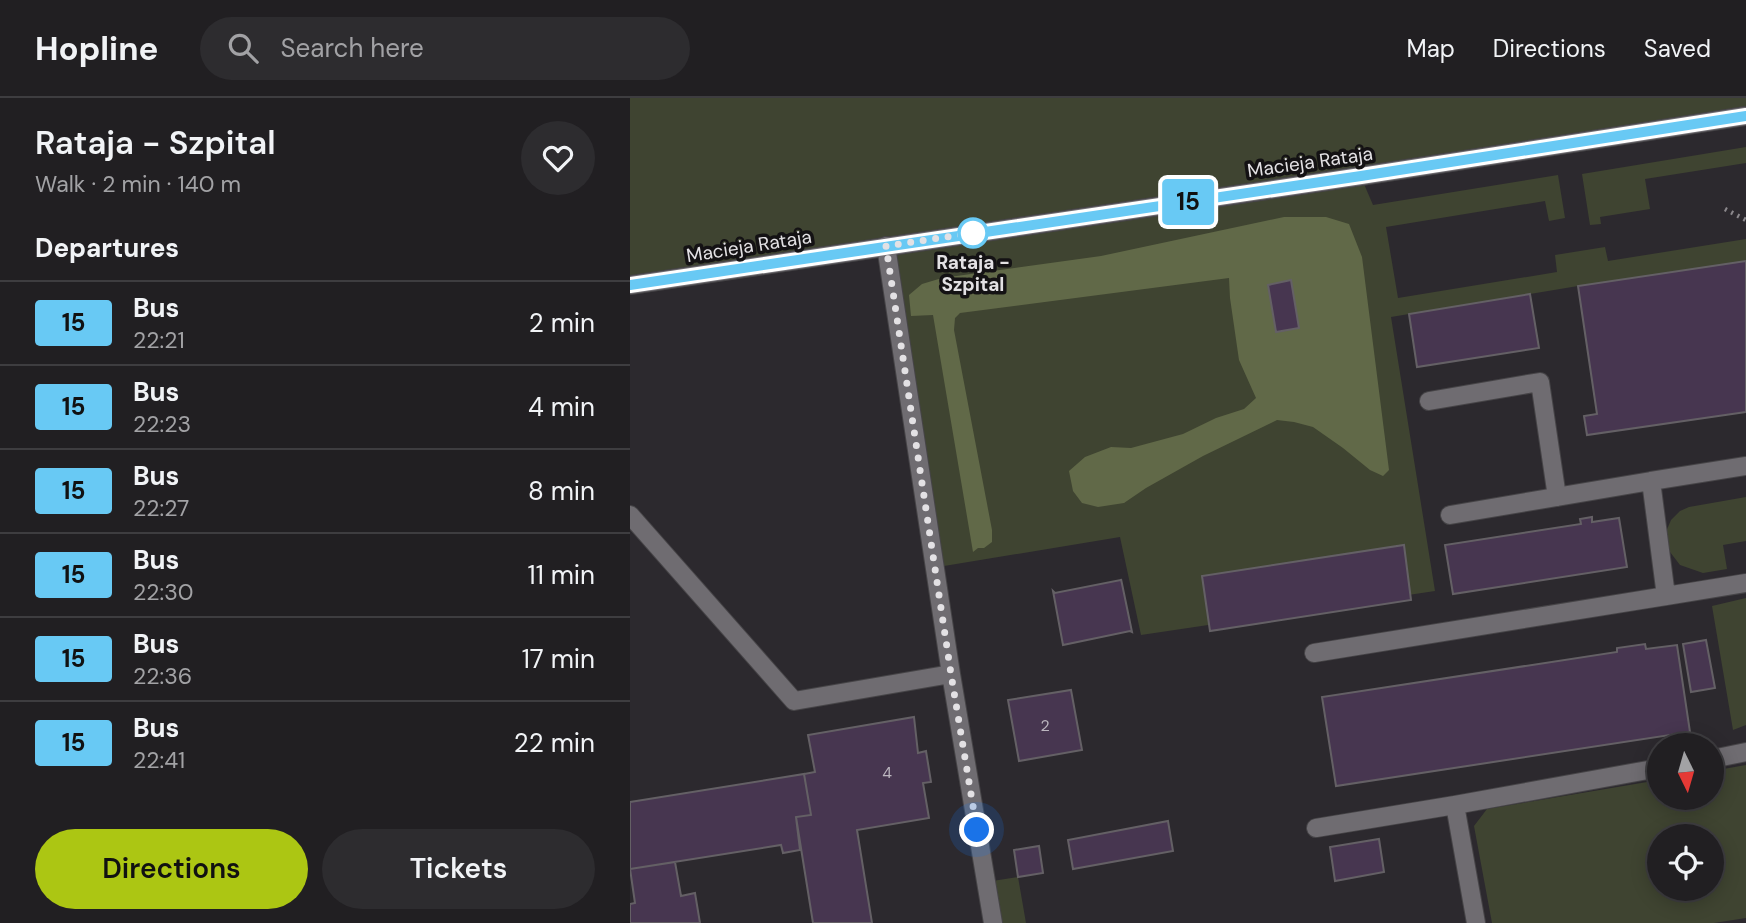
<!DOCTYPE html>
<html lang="en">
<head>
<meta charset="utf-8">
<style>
  body { margin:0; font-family:"DM Sans",sans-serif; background:#2d2c2f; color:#f1f3f6; height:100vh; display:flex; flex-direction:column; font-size:26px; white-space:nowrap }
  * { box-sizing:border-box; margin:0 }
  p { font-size:23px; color:#a2a2a5 }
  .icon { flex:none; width:38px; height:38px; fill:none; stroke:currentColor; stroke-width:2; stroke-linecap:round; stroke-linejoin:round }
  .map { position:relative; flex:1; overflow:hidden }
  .side { display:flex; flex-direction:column; background:#211f22; width:630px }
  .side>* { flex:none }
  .badge { padding:0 14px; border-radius:5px; font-size:24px; line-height:46px }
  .needle { width:46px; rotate:175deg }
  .buttons { position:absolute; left:1017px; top:635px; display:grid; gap:14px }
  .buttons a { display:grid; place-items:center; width:77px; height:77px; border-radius:50%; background:#211f22; box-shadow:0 4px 18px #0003,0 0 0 2px #3e3d40; font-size:35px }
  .you { position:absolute; width:35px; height:35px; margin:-18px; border:5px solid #fff; border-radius:50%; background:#1a73e8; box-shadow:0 0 0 10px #1a73e833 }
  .map>.badge { position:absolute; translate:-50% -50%; box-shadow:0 0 0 4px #fff }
  h2 { padding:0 35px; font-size:26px; line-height:63px }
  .round { display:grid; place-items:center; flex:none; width:74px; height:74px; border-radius:37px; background:#2d2c2f }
  .head { display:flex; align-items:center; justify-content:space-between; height:119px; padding:0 35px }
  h1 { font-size:33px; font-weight:600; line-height:52px }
  .action { display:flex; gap:14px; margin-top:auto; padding:14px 35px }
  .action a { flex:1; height:80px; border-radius:42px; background:#acc613; color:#111; font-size:28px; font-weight:600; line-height:80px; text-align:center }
  .action a+a { background:#2d2c2f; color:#f1f3f6 }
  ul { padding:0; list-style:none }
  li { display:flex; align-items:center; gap:21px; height:84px; padding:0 35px; border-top:2px solid #3e3d40 }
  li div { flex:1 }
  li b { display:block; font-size:26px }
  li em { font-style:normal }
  li .badge { min-width:77px; font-weight:700; text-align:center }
  header { display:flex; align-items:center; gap:42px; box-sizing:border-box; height:98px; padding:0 35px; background:#211f22; border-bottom:2px solid #3e3d40 }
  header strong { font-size:33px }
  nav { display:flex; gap:38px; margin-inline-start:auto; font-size:24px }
  .search { width:490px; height:63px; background:#2d2c2f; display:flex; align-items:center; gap:18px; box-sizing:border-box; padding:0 24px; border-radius:38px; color:#a2a2a5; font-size:26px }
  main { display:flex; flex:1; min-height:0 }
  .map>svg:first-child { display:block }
  .green { fill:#3f4431; fill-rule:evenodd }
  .forest { fill:#616948 }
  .building { fill:#473650; stroke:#646065; stroke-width:2 }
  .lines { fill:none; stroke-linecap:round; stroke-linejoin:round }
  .service-casing { stroke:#464447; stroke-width:20 }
  .minor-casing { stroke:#464447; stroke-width:20 }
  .path { stroke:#8b888c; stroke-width:4.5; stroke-dasharray:2 5; stroke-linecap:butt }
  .service { stroke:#6f6c71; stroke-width:18 }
  .minor { stroke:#6f6c71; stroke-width:18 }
  .line-casing { stroke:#fff; stroke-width:16 }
  .line { stroke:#68c9f4; stroke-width:10 }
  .walk { stroke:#e3e1e4; stroke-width:7; stroke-dasharray:0 12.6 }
  .stop-dot { fill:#fff; stroke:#68c9f4; stroke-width:3.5 }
  .labels { text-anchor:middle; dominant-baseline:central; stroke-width:7; stroke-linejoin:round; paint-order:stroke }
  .number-label { font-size:16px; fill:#bcb6bf }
  .street-label { font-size:19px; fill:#e3e1e4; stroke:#141214 }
  .stop-label { font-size:19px; font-weight:bold; fill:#e3e1e4; stroke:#141214 }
</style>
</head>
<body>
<header>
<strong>Hopline</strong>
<div class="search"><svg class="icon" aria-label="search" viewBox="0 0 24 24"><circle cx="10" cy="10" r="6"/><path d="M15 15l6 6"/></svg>Search here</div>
<nav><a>Map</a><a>Directions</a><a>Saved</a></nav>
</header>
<main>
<section class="side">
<div class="head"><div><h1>Rataja - Szpital</h1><p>Walk · 2 min · 140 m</p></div><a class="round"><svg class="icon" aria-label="heart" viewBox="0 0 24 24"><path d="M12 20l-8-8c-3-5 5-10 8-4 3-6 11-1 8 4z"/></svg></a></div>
<h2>Departures</h2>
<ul>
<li><span class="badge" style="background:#68c9f4;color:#111">15</span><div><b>Bus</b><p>22:21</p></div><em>2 min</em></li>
<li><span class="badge" style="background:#68c9f4;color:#111">15</span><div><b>Bus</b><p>22:23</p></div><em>4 min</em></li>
<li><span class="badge" style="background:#68c9f4;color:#111">15</span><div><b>Bus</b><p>22:27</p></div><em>8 min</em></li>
<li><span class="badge" style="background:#68c9f4;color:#111">15</span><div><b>Bus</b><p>22:30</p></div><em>11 min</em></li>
<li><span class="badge" style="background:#68c9f4;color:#111">15</span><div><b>Bus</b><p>22:36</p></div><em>17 min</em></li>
<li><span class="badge" style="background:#68c9f4;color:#111">15</span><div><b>Bus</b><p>22:41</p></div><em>22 min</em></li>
</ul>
<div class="action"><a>Directions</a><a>Tickets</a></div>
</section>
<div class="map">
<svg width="1116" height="825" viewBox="0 0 1116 825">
  <rect width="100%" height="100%" fill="#2c292e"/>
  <path class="green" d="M0,0H1116V18L731,79L743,107L928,77L935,120L919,123L915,103L756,129L768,200L927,174L925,157L975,149L978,163L1116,141V163L948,188L761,219L805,493L511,537L490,439L308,469L256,148L0,187Z
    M1116,49V65L1015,81L1020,111L970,119L971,126L960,127L952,76Z
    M1116,399V443L1093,447L1097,471L1073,475L1050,467L1040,454L1035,436L1041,422L1050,413L1059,409Z
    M1116,500V627L1103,632L1082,508Z
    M1116,667V820L1084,825H862L844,728L857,711L1029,682V700H1082V673ZM1029,738H1082V791H1029Z
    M388,779L396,825H363L356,784Z"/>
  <path class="forest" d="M654,119H696L719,126L732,159L759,372L753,378L740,372L713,350L683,329L664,324L647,322L573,358L516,390L494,405L468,409L452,405L443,393L439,373L455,359L481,349L501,350L553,336L586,320L614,311L626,300L609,262L600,200L599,180L330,215L325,220L324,232L362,432V444L354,450H348L343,454L303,217L281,218L279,197L292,186L312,180L471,158Z"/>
  <path class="building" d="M1116,163V314L957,337L954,318L967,316L948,188Z
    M661,182L669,230L646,234L638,187Z
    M900,196L909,250L787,269L779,216Z
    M962,419V424L989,420L997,469L823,496L815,447L951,426L950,421Z
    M774,447L781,502L580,533L572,478Z
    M491,481L502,534L500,533L433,547L423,493L425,495L491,482Z
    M1076,542L1085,590L1061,594L1053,546Z
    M1015,546L1016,551L1047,547L1060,634L706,688L692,599L987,554V550Z
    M441,592L452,652L389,663L378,602Z
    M284,619L288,655L296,653L301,684L293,685L299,720L227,732L242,825H183L166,719L181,717L174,676L185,674L178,637Z
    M174,676L181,717L166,719L170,752L153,755L151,747L0,771V704Z
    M538,723L543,753L443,771L438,742Z
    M749,741L754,774L705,783L700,749Z
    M409,748L413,775L388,779L384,752Z
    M45,764L51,798L65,795L70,825H0V806L5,805L0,771Z"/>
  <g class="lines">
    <defs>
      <path id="service" d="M256,148L321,576L363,825
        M799,303L910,284L927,399
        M1116,368L1021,383L1036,498L1116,485
        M0,417L164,603L321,576
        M820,417L1021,383
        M684,555L1036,498
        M1082,661L1116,654
        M825,707L846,825
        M686,730L825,707L1029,670"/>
      <path id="minor" d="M0,187L731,78L1116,18"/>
    </defs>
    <use href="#service" class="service-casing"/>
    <use href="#minor" class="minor-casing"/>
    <path class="path" d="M1095,111L1116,122"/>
    <use href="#service" class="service"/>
    <use href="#minor" class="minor"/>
  </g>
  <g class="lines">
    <defs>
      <path id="line" d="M0,187L731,78L1116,18"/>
    </defs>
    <use href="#line" class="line-casing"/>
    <use href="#line" class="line"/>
    <path class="walk" d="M343,135L256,148L321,576L347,732"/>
  </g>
  <circle class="stop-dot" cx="343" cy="135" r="14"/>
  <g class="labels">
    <g class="number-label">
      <text x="415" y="627">2</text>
      <text x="257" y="674">4</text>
    </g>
    <g class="street-label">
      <text transform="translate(680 64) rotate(-8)">Macieja Rataja</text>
      <text transform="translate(119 148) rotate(-9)">Macieja Rataja</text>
    </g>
    <g class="stop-label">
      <text x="343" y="164">Rataja -<tspan x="343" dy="22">Szpital</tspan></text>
    </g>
  </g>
</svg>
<div class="buttons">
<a><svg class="needle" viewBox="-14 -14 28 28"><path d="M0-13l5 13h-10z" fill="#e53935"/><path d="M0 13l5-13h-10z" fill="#a2a2a5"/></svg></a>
<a><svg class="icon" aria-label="locate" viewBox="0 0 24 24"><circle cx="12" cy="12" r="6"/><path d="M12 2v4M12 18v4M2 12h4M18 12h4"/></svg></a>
</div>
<div class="you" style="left:347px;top:732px"></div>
<b class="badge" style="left:558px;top:104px;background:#68c9f4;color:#111">15</b>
</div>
</main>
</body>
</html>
